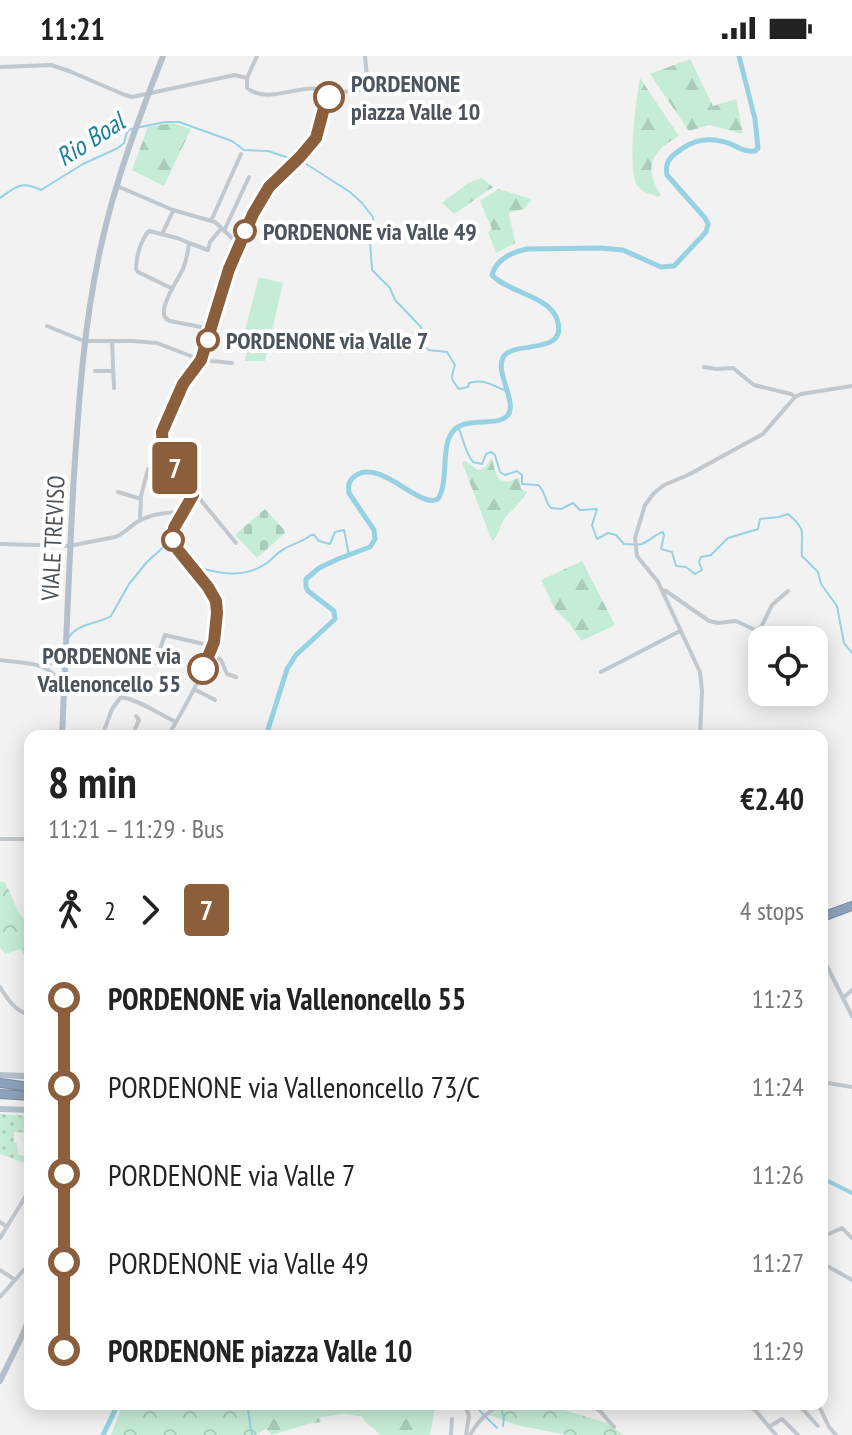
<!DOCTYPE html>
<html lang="en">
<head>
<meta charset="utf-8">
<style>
  body { margin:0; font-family:"PT Sans Narrow",sans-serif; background:#f6f6f6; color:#222; height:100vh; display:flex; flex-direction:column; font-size:30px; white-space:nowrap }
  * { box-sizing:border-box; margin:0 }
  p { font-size:26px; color:#767676 }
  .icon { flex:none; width:44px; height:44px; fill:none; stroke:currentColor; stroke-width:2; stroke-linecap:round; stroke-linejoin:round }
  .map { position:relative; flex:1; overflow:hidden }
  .panel { position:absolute; left:24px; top:674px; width:804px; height:680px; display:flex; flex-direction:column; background:#fff; border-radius:16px; box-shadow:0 4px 20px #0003 }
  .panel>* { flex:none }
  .badge { padding:0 16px; border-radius:6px; font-size:28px; line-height:52px }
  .controls { position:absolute; left:748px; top:570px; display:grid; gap:16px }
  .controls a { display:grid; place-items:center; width:80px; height:80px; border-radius:16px; background:#fff; box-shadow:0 4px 20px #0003; font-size:40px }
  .map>.badge { position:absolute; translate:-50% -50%; box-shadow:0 0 0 4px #fff }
  .legs { display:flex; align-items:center; gap:12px; height:88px; padding:0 24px; font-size:26px }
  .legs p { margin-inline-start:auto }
  .head { display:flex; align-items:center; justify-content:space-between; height:136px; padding:0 24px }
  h1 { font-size:44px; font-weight:700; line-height:60px }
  ul { padding:0 24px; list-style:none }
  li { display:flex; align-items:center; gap:28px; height:88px; font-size:30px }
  li i { display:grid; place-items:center; width:12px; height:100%; margin:0 10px; background:currentColor }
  li i::after { content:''; width:20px; height:20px; margin:-10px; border:6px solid; border-radius:50%; background:#fff }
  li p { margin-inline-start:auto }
  li:first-child i { background:linear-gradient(#0000 50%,currentColor 0) }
  li:last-child i { background:linear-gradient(currentColor 50%,#0000 0) }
  .status { display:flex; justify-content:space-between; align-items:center; height:56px; padding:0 40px; background:#fff; direction:ltr }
  .status svg { height:22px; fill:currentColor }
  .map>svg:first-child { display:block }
  .grass { fill:url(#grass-dots) }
  .forest { fill:url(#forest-firs) }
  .cemetery { fill:url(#cemetery-stones) }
  .park { fill:url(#park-crowns) }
  .pitch { fill:#c5ecd6 }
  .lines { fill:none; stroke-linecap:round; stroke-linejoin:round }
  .stream { stroke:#97d1e4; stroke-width:2 }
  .canal { stroke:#97d1e4; stroke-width:4 }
  .river { stroke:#97d1e4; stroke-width:5 }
  .highway-casing { stroke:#7a8da7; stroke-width:10 }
  .minor { stroke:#c1c8ce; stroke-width:4 }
  .major { stroke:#b4c0cd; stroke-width:6 }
  .highway { stroke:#8ea2bb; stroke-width:8 }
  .line-1-casing { stroke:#fff; stroke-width:18 }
  .line-1 { stroke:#8b5e3c; stroke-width:12 }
  .stop-1-dot { fill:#fff; stroke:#8b5e3c; stroke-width:4 }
  .labels { text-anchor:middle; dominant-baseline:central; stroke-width:8; stroke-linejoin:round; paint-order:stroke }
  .stop-label { font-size:24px; font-weight:bold; fill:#4b545d; stroke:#fff; text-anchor:start }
  .street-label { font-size:24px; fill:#4b545d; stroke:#fff }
  .water-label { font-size:26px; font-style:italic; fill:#1b7fa0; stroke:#fff }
</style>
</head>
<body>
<div class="status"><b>11:21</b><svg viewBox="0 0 49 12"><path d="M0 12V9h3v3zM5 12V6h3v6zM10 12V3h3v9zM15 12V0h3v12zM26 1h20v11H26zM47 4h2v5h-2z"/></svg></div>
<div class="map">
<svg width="852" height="1379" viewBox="0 0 852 1379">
  <defs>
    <pattern id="grass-dots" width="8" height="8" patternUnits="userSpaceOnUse" patternTransform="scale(2)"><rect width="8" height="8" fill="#c5ecd6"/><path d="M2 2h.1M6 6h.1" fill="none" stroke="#abccba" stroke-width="1.8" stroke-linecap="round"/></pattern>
    <pattern id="forest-firs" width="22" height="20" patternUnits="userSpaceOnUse" patternTransform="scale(2)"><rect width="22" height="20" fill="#c5ecd6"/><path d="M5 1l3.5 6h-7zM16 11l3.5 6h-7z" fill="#abccba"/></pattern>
    <pattern id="cemetery-stones" width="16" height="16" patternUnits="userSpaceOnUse" patternTransform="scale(2)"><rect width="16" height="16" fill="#c5ecd6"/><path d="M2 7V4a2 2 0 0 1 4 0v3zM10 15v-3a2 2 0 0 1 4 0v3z" fill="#abccba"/></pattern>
    <pattern id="park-crowns" width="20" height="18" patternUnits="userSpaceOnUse" patternTransform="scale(2)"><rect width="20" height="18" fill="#c5ecd6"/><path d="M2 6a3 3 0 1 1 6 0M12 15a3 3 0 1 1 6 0" fill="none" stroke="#abccba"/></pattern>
  </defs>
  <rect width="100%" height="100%" fill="#f3f2f2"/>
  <path class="grass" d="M0,1058L30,1060V1077L14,1076V1086L17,1087L18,1098L30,1102V1109L0,1098Z"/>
  <path class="forest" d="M690,3L713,50L736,43L743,78L709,69L689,75L650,18Z
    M640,22L679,80C651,95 643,112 661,139L658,141C651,138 641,136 637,129C627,113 636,42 640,22Z
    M172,67L191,73L164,130L132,114L148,71Z
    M482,122L493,131L454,158L442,147L468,127Z
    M498,133L532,143L524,153L509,157L515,187L496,197L488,176L492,173L480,145Z
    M492,402L495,415L500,424L508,426L519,422L521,433L527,436C521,447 512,453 505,462C499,470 500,478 492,485L462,406L466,405L477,414C488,413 486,408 492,402Z
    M582,505L615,569L581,585L570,568L555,553L541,524Z
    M243,1348H358L360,1353L376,1348H436L430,1379H380C375,1372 364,1368 362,1360C355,1361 350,1358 344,1358C336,1358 328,1361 320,1361L321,1366L308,1368L272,1379L266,1373L260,1362Z"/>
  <path class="cemetery" d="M265,453L286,476L257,502L236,480L237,477Z"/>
  <path class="park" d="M0,826H5L18,855L30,871V900L26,902L20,893L5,898L0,891Z
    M123,1348H257L266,1373L256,1379H111Z
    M534,1348H544L607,1367L624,1379H567L516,1369L489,1359L502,1352Z"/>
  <path class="pitch" d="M259,221L283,227L265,305H245L247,295L238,292L246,270Z"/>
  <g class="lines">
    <path class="stream" d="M300,104L350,136L362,147L373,161L374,172L370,185L372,214L390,232L395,244L421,271L424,279L419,287L429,294L447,296L455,309C451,322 450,322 459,333L468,331L469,327C483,322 494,330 506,335
      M0,142C16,131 21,124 41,134L83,108L118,92L124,87L127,76L131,73L165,66H179L232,85L244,94L268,95L292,103L295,101
      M458,371C464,383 464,395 473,406L482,408L486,398L491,396L495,399L500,416L505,419L517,415L522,419V428L538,429C546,435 544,445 551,452L561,453L573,447L580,454L597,453L592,469L597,483L608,477L616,479L624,488C630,488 637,489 642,488C650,485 655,478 663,476L664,479L661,493L672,496L676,510L686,511L695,518L702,514L699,506L701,501L711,499L728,482L758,473L760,463L779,461L788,458C809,476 800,477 802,500L818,516L821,528L837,550L844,587L852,597
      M176,483L197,511C221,518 242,522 264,509C271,505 276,497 284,493C293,488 304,485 311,479H314L319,485L330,488L335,476L344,474L349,499
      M69,581C78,567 98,568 111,560L129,528L147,506L170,485
      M46,606L62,593
      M247,1348L252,1379
      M473,1348L497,1372
      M500,1348L504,1362L503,1370"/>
    <path class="canal" d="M822,1122L852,1137"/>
    <path class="river" d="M266,680L287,613L296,599L335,563L334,555L308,535L306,531V523L319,512L338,503L370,491L375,483L374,474L349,437C348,430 348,425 355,420C376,405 406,437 425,443C432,445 432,445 438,443C450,424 439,388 455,373C469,361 498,371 508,359C518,345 492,313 505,299C518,285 569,299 557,263C549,240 507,236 492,219C496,203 513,196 527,193L600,192L623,194L661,211L674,210L706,176L708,168L705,162L667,119C665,109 668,103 676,97C693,83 710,80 731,88C739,92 745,96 755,95L758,92L755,63L739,0
      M103,1379L118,1348"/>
    <defs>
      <path id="highway" d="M822,861L852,850
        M0,1027L30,1031
        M0,1038L30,1040"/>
    </defs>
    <use href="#highway" class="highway-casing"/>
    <path class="minor" d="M0,11L51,9L69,15L125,39L132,41L235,19L247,22
      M247,22V32C269,50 302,25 326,35
      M247,22L257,0
      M117,130L173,154L215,166L232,182L241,186
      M211,165L241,98
      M224,175L249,121
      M162,178L173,155
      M189,187L208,194L210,186L221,173
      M171,232L138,216L136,213C136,201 141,183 149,175L177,182L189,187C188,196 186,205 183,213C178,223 159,251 165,261C166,263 168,264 170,265L211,273
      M47,270L84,285H132L157,287L201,304L232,307
      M112,285L114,332
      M704,311L716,313L733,312L754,329L791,338L795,341L801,338L852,330
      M95,315H113
      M118,436L141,443
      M193,439L199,442L236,487
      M140,464L141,440L148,413
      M0,488L69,490L115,481C124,478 129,471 137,466C150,458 170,456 184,456
      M662,534L666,535L709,565L718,567L736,565L755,574L761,571L772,549L788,535
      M110,591L152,608L155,607L165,579L212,590
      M210,597L221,604L227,618L236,621
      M92,598L115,608L120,595
      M0,604C28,608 49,604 63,631
      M44,610L54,606L64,596
      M601,616L680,575
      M194,633L215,644
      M102,680L112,653L121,641C139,644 159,658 176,666
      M132,680L139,664L136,660
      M168,680C186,649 229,579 215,543C211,532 201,522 194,513C186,504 171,490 173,477C175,463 188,452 193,439L191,433L168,404L163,393L162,376L183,328L201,304L229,213L260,143L269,131L300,101L316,82L327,41L325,36L329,34L331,38C342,33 353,38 363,33L367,22L365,0
      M700,680L702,635L700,616L658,526L637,500L635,482L645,449L654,437L664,429L688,419L763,378L795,341
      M0,783H30
      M822,900L852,960
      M0,931C8,944 15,955 30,959
      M844,941L852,934
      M822,1026L852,1031
      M0,1166L7,1171
      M822,1181L842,1172L852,1182
      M0,1182L30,1133
      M822,1207L852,1224
      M0,1214L14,1223
      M0,1241L30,1207
      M465,1348L469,1360L466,1379
      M590,1348L600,1355L614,1371
      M742,1348L755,1354L776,1379
      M798,1348L818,1370
      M818,1348L829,1371L836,1379
      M770,1370L782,1363L798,1379
      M451,1379L452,1363
      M470,1379C480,1362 491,1351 510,1348"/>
    <path class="major" d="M62,680C66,593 69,506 74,419C79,342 84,266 101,190C115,125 139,62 163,0
      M0,1019L24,1020L30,1023
      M0,1053L30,1054
      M0,1325L23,1278L30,1259"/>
    <use href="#highway" class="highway"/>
  </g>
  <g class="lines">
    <defs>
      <path id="line-1" d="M203,613L214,586L217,557L216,545L208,531L178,494L173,481L174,472L193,439L191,433L168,404L163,393L162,376L183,328L201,304L229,213L253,158L269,131L300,101L316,82L327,41H329"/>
    </defs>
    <use href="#line-1" class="line-1-casing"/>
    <use href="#line-1" class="line-1"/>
  </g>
  <g class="stop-1-dot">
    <circle cx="329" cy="41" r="14"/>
    <circle cx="245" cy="175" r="10"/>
    <circle cx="208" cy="284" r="10"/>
    <circle cx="173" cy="484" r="10"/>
    <circle cx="203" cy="613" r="14"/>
  </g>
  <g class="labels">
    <g class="stop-label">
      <text x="351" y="27">PORDENONE<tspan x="351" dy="28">piazza Valle 10</tspan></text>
      <text x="263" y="175">PORDENONE via Valle 49</text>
      <text x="226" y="284">PORDENONE via Valle 7</text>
      <text x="181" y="599" text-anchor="end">PORDENONE via<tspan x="181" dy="28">Vallenoncello 55</tspan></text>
    </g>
    <g class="street-label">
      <text transform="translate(53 482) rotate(-87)">VIALE TREVISO</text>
    </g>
    <g class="water-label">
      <text transform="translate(90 83) rotate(-33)">Rio Boal</text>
    </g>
  </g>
</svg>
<div class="controls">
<a><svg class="icon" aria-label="locate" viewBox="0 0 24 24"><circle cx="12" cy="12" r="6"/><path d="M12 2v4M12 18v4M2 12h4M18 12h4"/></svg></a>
</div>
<b class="badge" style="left:175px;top:412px;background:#8b5e3c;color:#fff">7</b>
<section class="panel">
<div class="head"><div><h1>8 min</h1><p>11:21 – 11:29 · Bus</p></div><b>€2.40</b></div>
<div class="legs"><svg class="icon" aria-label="walk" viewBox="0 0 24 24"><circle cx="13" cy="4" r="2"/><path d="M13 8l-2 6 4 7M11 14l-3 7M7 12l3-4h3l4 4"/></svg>2<svg class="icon" aria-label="forward" viewBox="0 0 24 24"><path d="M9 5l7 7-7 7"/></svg><b class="badge" style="background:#8b5e3c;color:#fff">7</b><p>4 stops</p></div>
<ul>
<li><i style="color:#8b5e3c"></i><b>PORDENONE via Vallenoncello 55</b><p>11:23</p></li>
<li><i style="color:#8b5e3c"></i><span>PORDENONE via Vallenoncello 73/C</span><p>11:24</p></li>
<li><i style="color:#8b5e3c"></i><span>PORDENONE via Valle 7</span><p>11:26</p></li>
<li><i style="color:#8b5e3c"></i><span>PORDENONE via Valle 49</span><p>11:27</p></li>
<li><i style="color:#8b5e3c"></i><b>PORDENONE piazza Valle 10</b><p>11:29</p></li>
</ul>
</section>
</div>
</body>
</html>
